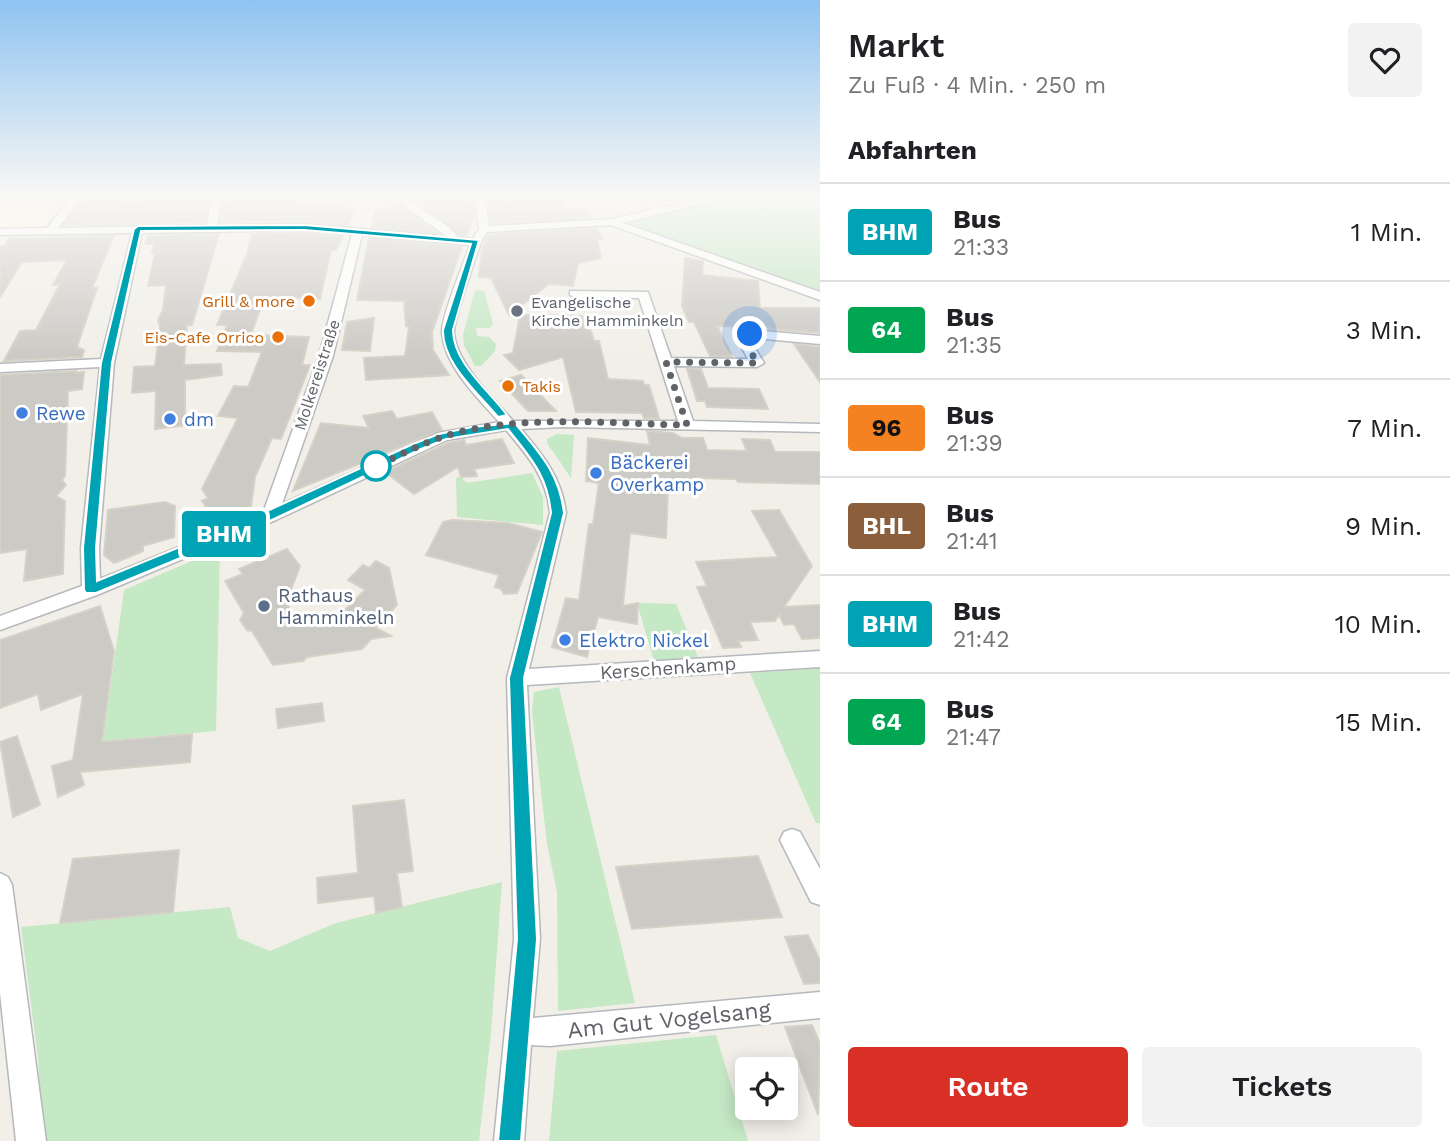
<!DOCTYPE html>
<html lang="de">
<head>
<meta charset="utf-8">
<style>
  body { margin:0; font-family:"Work Sans",sans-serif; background:#f2f2f2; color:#202124; height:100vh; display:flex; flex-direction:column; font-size:26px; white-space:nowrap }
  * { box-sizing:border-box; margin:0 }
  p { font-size:23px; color:#757577 }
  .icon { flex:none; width:38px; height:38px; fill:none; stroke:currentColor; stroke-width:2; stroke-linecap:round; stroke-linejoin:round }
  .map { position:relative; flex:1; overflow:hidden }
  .details { display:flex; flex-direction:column; background:#fff; width:630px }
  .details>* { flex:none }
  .badge { padding:0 14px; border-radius:5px; font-size:24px; line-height:46px }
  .buttons { position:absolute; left:735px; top:1057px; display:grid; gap:14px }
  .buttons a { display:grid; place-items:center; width:63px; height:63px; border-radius:7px; background:#fff; box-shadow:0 4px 18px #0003; font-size:35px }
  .you { position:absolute; width:35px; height:35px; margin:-18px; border:5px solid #fff; border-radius:50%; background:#1a73e8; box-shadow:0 0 0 10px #1a73e833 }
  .map>.badge { position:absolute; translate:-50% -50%; box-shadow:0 0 0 4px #fff }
  h2 { padding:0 28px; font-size:26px; line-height:63px }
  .round { display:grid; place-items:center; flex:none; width:74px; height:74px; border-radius:7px; background:#f2f2f2 }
  .head { display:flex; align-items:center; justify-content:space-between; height:119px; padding:0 28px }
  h1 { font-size:33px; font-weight:600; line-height:52px }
  .button { display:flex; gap:14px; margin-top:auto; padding:14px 28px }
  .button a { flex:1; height:80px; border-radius:7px; background:#d93025; color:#fff; font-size:28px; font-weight:600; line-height:80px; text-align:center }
  .button a+a { background:#f2f2f2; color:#202124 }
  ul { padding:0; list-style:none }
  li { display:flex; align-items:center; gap:21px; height:98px; padding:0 28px; border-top:2px solid #e0e0e0 }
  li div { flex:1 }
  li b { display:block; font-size:26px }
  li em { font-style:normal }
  li .badge { min-width:77px; font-weight:700; text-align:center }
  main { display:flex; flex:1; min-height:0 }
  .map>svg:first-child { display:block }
  .commercial { fill:#fef7e0 }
  .green { fill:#c5e8c5 }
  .building { fill:#cccac5; stroke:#d6d1c6; stroke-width:2 }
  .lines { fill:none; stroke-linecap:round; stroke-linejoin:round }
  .street-casing { stroke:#b5b8bc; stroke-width:3 }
  .street { fill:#fff; fill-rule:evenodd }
  .line { fill:#00a3b4; stroke:#fff; stroke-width:2 }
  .walk { stroke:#5f6368; stroke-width:7; stroke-dasharray:0 12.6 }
  .food-dot { fill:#e8710a; stroke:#fff; stroke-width:2.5 }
  .worship-dot { fill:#6b7280; stroke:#fff; stroke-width:2.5 }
  .shop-dot { fill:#3f7fe0; stroke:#fff; stroke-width:2.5 }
  .stop-dot { fill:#fff; stroke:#00a3b4; stroke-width:3.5 }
  .service-dot { fill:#5c6f8a; stroke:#fff; stroke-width:2.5 }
  .labels { text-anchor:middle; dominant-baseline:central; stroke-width:6; stroke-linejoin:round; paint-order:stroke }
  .far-food-label { font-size:16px; fill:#c56008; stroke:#fff; text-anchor:end }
  .far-worship-label { font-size:16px; fill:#5b616d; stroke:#fff; text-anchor:start }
  .far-street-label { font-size:16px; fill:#5f6368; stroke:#fff }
  .shop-label { font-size:19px; fill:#366cbe; stroke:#fff; text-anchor:start }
  .service-label { font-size:19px; fill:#4e5e75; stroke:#fff; text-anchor:start }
  .street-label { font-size:19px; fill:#5f6368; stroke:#fff }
  .near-street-label { font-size:23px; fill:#5f6368; stroke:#fff }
</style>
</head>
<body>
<main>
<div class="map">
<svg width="820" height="1141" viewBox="0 0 820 1141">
  <rect width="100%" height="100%" fill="#f1efe8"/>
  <path class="commercial" d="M0,196H27L26,201L52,199L44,226L0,228Z"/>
  <path class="green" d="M742,196H820V293L624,225V222Z
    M475,290L484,291L493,324L489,328H476L477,336L489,337L496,344L495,351L481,366H475L464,345L463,335Z
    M557,434L574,435L571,478L547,443V439Z
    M532,473L543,497V525L457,517L456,478L461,477L467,483Z
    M220,549L216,731L103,741L124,590Z
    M637,603L676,604L698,657L654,661Z
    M820,668V823H816L750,673Z
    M559,687L635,1003L558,1011L557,892L547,844L532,713L534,692Z
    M502,882L491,1033L479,1141H42L38,1058L21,927L230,907L238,938L270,951L336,923Z
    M716,1035L748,1141H549L557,1051Z"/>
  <path class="building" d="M85,196L141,201L143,196H209L205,222L63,225Z
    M225,196H298L297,204L341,206V208L354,210L347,225L304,221L220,222Z
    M559,196L563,209H587L592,218L491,223L487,196Z
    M471,197L474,214L467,235H459L412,198Z
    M399,205L437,233L372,227L375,211Z
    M597,228L602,239H597L601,258L578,263L573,286L549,284L509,315L491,278L479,277L482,248L489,235Z
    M304,233L343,236L336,250H331L320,299L264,297L251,335L309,337L302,365H310L281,439L272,438L255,477L251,506L212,516L202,501L208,498L202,489L238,418L218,416L234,386L248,387L262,352L217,351L227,325H217L247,254L252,234Z
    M219,234L192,325H187L184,365L221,364L222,375L185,380V425L155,429L156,391L132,393L134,367L155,366L160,326L158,320L163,310L166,285L148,286L155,253H152L154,244H145L148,236Z
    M114,236L92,288H97L77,347L84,350L82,357L4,361L20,331L36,330L60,284L53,285L67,260L22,262L0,297V246H5L8,239Z
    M369,238L462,247L432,332L433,350L449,375L366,380L364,358L405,356L409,327L406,326L404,301L357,300Z
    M685,258L703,261L702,275L758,281L760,308H820V333L769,329L768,327L717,326L732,356H710L694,322H689L682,306Z
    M520,315L582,316L585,328L591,331L594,341H599L608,379L643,381L644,385H649L659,418H644L642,413L576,412L563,357L519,370L504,355L513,353Z
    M374,318L370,351L342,350L347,322Z
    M794,344L820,347V382Z
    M687,369H701L708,388L759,389L768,409L707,407L705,401H697Z
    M76,371L75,373L84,372L82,389L68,391L65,476L62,480L66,485L56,496L65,501L63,574L24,581L27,549L0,553V375Z
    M521,375L556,411H528L500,381Z
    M392,411L397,419L432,412L442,430L293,491L321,423L369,428L363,416Z
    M647,431L673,433L682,438H703L707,450L747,451L742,439L770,440L775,452H820V484L738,482L736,479L696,478L698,492L668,488L666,538L630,533L623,606L638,603L637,624L598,617L587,657L552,647L566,598L579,600L589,524H593L599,483L586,481L588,438L650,445Z
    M502,439L514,463L474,469L477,476L461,477L458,467L414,494L385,472L448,443L464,440L466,445Z
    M165,502L175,506L174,537L143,546V551L114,563L104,555L108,510Z
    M779,510L812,566L784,607L820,605V638L802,639L794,624L784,625L779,614L775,621L750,622L758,640L738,641L741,647L723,648L697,587L707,586L696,562L778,557L752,511Z
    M452,520L508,523L542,532L517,593L504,594L501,589L495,587L499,575L426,555L443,522Z
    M287,549L300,566L286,603L300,624L335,619L345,610L365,590L348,580L363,565L369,568L376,561L389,568L397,605L376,628L391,636L371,639L362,649L307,657L303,661L273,665L252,631L247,630L240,620L244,613L225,581L243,574L239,569Z
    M100,606L114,651L102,742L192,734L190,762L80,772L84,785L58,797L52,766L73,760L83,694L41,710L38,694L0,708V640Z
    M322,703L324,721L278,728L276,709Z
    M17,736L40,805L13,817L0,742Z
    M404,800L413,871L397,873L402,907L376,913L374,896L318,903L317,878L358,873L353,806Z
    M179,850L173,912L60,923L73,859Z
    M758,856L782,917L632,929L616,867Z
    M808,935L820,961V983L804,984L785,937Z
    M812,1025L820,1044L818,1115L785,1027Z"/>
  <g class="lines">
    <defs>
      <path id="street" d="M73,196H83L58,228L207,225L212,196H222L217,225L304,224L446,236L390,196H402L450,228L458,237L473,239L479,229L474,196H484L489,226L612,219L650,210L644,196H654L659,208L713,196H732L623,223L820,292V300L611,225L487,232L481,242C475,261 455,314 454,331C454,361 494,399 513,421H678L639,298L574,297L570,295V291L648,292L671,358L748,359L737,339L750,330L820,336V344L753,338L750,340L764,363L757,367L674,366L693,421L820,424V432L563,427L521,429C543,455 562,478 566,513L529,669L820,651V667L527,685L540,939L533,1018L820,992V1018L550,1046L531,1045L524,1141H494L514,939L507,678L550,513C547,478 528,456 506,430L447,440L276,520L97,595L0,630V616L82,586L81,548L100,367L0,372V364L101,359L132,233L0,235V229L47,228ZM304,230L352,234L319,356L263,513L100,579L99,548L114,363L142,233ZM362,235L470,245C464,262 441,318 442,332C444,366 478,398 499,422L438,433L282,504L333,356Z
        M792,829L800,832L820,869V905L811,902L780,840L784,832Z
        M0,873L8,877L12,885L46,1141H16L0,993Z"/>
    </defs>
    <use href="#street" class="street-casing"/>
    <use href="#street" class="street"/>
  </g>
  <linearGradient id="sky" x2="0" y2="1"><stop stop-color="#8fc3f1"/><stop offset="0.55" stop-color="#f9f8f5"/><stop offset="1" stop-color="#f9f8f5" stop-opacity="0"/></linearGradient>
  <rect width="820" height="356" fill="url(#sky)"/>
  <path class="line" d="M304,225L479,240L453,330C453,363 489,390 507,415L498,417C478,393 442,363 443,330L471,244L304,230L141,231L112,363L96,548L97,581L265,512L413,444L439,434L472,427L515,423C540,454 559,472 564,513L524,678L537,939L521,1141H498L517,939L509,678L551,513C547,474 531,459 508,429L446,439L421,449L274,519L96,593H86L84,590L83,548L101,363L134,229L138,226Z"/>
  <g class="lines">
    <path class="walk" d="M376,466L373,468C396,457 418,445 442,437C515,413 611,424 687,425L666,362L757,363L743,338L750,334"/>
  </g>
  <g class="food-dot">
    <circle cx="309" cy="301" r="7"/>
    <circle cx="278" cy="337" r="7"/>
    <circle cx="508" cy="386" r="7"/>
  </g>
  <circle class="worship-dot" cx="517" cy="311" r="7"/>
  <g class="shop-dot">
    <circle cx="22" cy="413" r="7"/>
    <circle cx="170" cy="419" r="7"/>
    <circle cx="596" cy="473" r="7"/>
    <circle cx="565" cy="640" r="7"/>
  </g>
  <circle class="stop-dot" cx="376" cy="466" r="14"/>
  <circle class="service-dot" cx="264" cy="606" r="7"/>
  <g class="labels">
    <g class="far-food-label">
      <text x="295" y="301">Grill &amp; more</text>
      <text x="264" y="337">Eis-Cafe Orrico</text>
      <text x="522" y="386" text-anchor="start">Takis</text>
    </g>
    <g class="far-worship-label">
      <text x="531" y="302">Evangelische<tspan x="531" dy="18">Kirche Hamminkeln</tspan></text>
    </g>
    <g class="far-street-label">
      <text transform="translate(317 375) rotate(-72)">Molkereistraße</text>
    </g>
    <g class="shop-label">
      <text x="36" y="413">Rewe</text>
      <text x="184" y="419">dm</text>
      <text x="610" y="462">Bäckerei<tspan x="610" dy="22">Overkamp</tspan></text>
      <text x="579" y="640">Elektro Nickel</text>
    </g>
    <g class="service-label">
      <text x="278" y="595">Rathaus<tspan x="278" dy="22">Hamminkeln</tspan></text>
    </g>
    <g class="street-label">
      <text transform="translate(668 668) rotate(-4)">Kerschenkamp</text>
    </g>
    <g class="near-street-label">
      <text transform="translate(669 1020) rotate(-6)">Am Gut Vogelsang</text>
    </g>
  </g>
</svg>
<div class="buttons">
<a><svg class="icon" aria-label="locate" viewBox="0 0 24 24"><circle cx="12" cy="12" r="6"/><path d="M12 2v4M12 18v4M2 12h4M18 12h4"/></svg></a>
</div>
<div class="you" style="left:750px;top:334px"></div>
<b class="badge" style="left:224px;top:534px;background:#00a3b4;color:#fff">BHM</b>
</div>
<section class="details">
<div class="head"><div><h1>Markt</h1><p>Zu Fuß · 4 Min. · 250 m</p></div><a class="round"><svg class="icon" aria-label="heart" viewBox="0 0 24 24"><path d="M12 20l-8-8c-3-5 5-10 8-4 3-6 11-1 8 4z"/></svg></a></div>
<h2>Abfahrten</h2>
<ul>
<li><span class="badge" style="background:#00a3b4;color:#fff">BHM</span><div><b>Bus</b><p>21:33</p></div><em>1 Min.</em></li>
<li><span class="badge" style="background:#00a651;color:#fff">64</span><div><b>Bus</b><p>21:35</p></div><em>3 Min.</em></li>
<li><span class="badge" style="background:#f58220;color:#111">96</span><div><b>Bus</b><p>21:39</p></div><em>7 Min.</em></li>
<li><span class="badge" style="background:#8b5e3c;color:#fff">BHL</span><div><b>Bus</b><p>21:41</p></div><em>9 Min.</em></li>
<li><span class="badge" style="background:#00a3b4;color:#fff">BHM</span><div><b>Bus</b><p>21:42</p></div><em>10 Min.</em></li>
<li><span class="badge" style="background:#00a651;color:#fff">64</span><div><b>Bus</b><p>21:47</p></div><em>15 Min.</em></li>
</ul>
<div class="button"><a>Route</a><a>Tickets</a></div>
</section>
</main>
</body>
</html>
